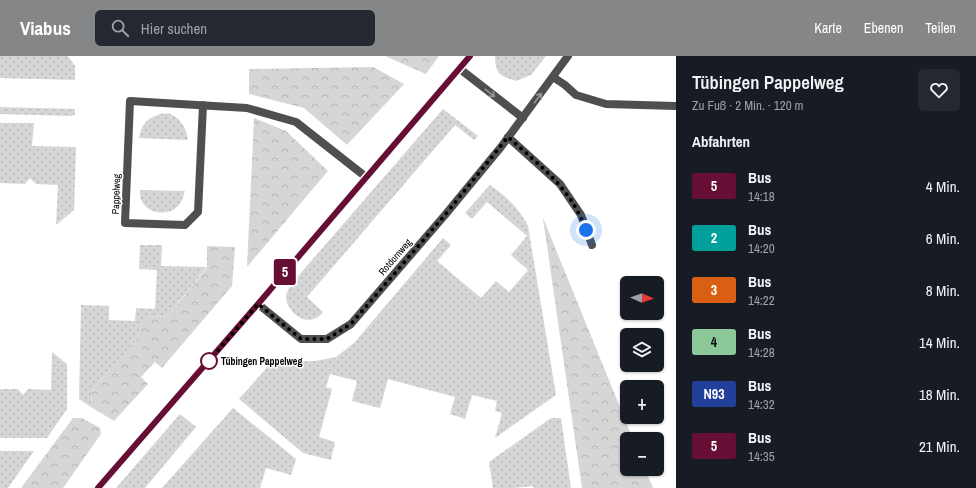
<!DOCTYPE html>
<html lang="de">
<head>
<meta charset="utf-8">
<style>
  body { margin:0; font-family:"Archivo Narrow",sans-serif; background:#242831; color:#f1f3f6; height:100vh; display:flex; flex-direction:column; font-size:15px; white-space:nowrap }
  * { box-sizing:border-box; margin:0 }
  p { font-size:13px; color:#9ea1a6 }
  .icon { flex:none; width:22px; height:22px; fill:none; stroke:currentColor; stroke-width:2; stroke-linecap:round; stroke-linejoin:round }
  .map { position:relative; flex:1; overflow:hidden }
  .drawer { display:flex; flex-direction:column; background:#171b24; width:300px }
  .drawer>* { flex:none }
  .badge { padding:0 8px; border-radius:3px; font-size:14px; line-height:26px }
  .needle { width:26px; rotate:92deg }
  .tools { position:absolute; left:620px; top:220px; display:grid; gap:8px }
  .tools a { display:grid; place-items:center; width:44px; height:44px; border-radius:6px; background:#171b24; box-shadow:0 1px 3px #0004; font-size:20px }
  .you { position:absolute; width:20px; height:20px; margin:-10px; border:3px solid #fff; border-radius:50%; background:#1a73e8; box-shadow:0 0 0 6px #1a73e833 }
  .map>.badge { position:absolute; translate:-50% -50%; box-shadow:0 0 0 2px #fff }
  h2 { padding:0 16px; font-size:15px; line-height:36px }
  .round { display:grid; place-items:center; flex:none; width:42px; height:42px; border-radius:6px; background:#242831 }
  .overview { display:flex; align-items:center; justify-content:space-between; height:68px; padding:0 16px }
  h1 { font-size:19px; font-weight:600; line-height:30px }
  ul { padding:0; list-style:none }
  li { display:flex; align-items:center; gap:12px; height:52px; padding:0 16px }
  li div { flex:1 }
  li b { display:block; font-size:15px }
  li em { font-style:normal }
  li .badge { min-width:44px; font-weight:700; text-align:center }
  header { display:flex; align-items:center; gap:24px; box-sizing:border-box; height:56px; padding:0 20px; background:#858687; color:#fff }
  header strong { font-size:19px }
  nav { display:flex; gap:22px; margin-inline-start:auto; font-size:14px }
  .search { width:280px; height:36px; background:#242831; display:flex; align-items:center; gap:10px; box-sizing:border-box; padding:0 14px; border-radius:6px; color:#9ea1a6; font-size:15px }
  main { display:flex; flex:1; min-height:0 }
  .map>svg:first-child { display:block }
  .grass { fill:url(#grass-dots) }
  .forest { fill:url(#forest-crowns) }
  .lines { fill:none; stroke-linecap:round; stroke-linejoin:round }
  .lane { stroke:#4f4f4f; stroke-width:8 }
  .street { stroke:#4f4f4f; stroke-width:8 }
  .oneway { stroke:#959595 }
  .line-casing { stroke:#fff; stroke-width:9 }
  .line { stroke:#660e34; stroke-width:6 }
  .walk { stroke:#000; stroke-width:4; stroke-dasharray:0 7.2 }
  .stop-dot { fill:#fff; stroke:#660e34; stroke-width:2 }
  .labels { text-anchor:middle; dominant-baseline:central; stroke-width:3; stroke-linejoin:round; paint-order:stroke }
  .street-label { font-size:10px; fill:#000; stroke:#fff }
  .stop-label { font-size:10px; font-weight:bold; fill:#000; stroke:#fff; text-anchor:start }
</style>
</head>
<body>
<header>
<strong>Viabus</strong>
<div class="search"><svg class="icon" aria-label="search" viewBox="0 0 24 24"><circle cx="10" cy="10" r="6"/><path d="M15 15l6 6"/></svg>Hier suchen</div>
<nav><a>Karte</a><a>Ebenen</a><a>Teilen</a></nav>
</header>
<main>
<div class="map">
<svg width="676" height="432" viewBox="0 0 676 432">
  <defs>
    <pattern id="grass-dots" width="8" height="8" patternUnits="userSpaceOnUse"><rect width="8" height="8" fill="#d6d6d6"/><path d="M2 2h.1M6 6h.1" fill="none" stroke="#b6b6b6" stroke-width="1.8" stroke-linecap="round"/></pattern>
    <pattern id="forest-crowns" width="20" height="18" patternUnits="userSpaceOnUse"><rect width="20" height="18" fill="#d6d6d6"/><path d="M2 6a3 3 0 1 1 6 0M12 15a3 3 0 1 1 6 0" fill="none" stroke="#b6b6b6"/></pattern>
  </defs>
  <rect width="100%" height="100%" fill="#fff"/>
  <path class="grass" d="M0,0H68L75,10V24L0,22Z
    M495,0H546L531,19L516,25C500,20 495,18 495,0Z
    M0,51L75,53V58L72,60L0,58Z
    M443,53L478,80L474,84L455,69L307,241L323,256C321,258 319,261 316,262C302,269 286,254 286,240C287,235 290,230 293,226Z
    M160,58C163,58 167,57 170,58C181,62 187,74 188,84L139,82C142,68 146,63 160,58Z
    M0,67H34L32,90L76,91L74,154L56,169L58,129L36,128L30,122L25,128L0,127Z
    M490,129C507,141 518,151 528,170L556,339L495,382L502,357L495,355L497,345L472,339L465,363L450,358L455,341L388,323L380,352L352,345L357,325L330,318L326,331L332,333L319,381L335,386L331,404L303,397L239,343L272,306L315,305L336,301L354,287L443,182L451,189L437,205L481,242L496,225L509,236L528,214L511,199L527,180L487,146L472,163L465,157Z
    M140,134L185,135C183,141 182,146 178,150C168,161 146,158 141,143C140,141 140,137 140,134Z
    M140,189H162L161,210L207,211L167,261L152,260L143,265L135,286L92,334L91,351L79,343L81,249L109,250V264L135,265L136,252L155,253L157,214L139,213Z
    M52,296L67,308V353L47,382H0V333H18L23,339L28,333L51,334Z
    M233,352L296,403L291,419L266,412L260,432H162Z
    M180,358L196,371L145,432H116Z
    M551,362H561L571,432H534L533,430L515,432H493L489,406Z
    M0,395H34L8,432H0Z"/>
  <path class="forest" d="M385,0H439L426,18Z
    M373,11L404,28L347,89L304,52L249,38V13Z
    M254,62L286,75L328,115L247,211Z
    M543,162L633,383H627V413H645L653,432H582Z
    M207,190L235,191L232,230L162,312L155,306L141,321L148,328L114,365L91,351L92,334L135,286L143,265L152,260L167,261L207,212Z
    M73,362H82L100,372L101,378L63,432H21Z"/>
  <g class="lines">
    <path class="lane" d="M553,21L565,29L576,39L606,48L676,50
      M508,81L560,128L581,159L592,189"/>
    <path class="street" d="M460,13L523,62
      M203,49L198,156L185,169L125,167L130,45L247,52L296,66L366,121
      M258,248L301,283H327L351,268L445,159L501,91L568,0
      M98,432L258,248L470,0"/>
  </g>
  <defs><path id="oneway-shaft" d="M-6 0H5M1.5-3L5.5 0L1.5 3" fill="none" stroke-width="1.6" stroke-linecap="round" stroke-linejoin="round"/></defs>
  <g class="oneway">
    <use href="#oneway-shaft" transform="translate(490 37) rotate(38)"/>
    <use href="#oneway-shaft" transform="translate(538 42) rotate(-53)"/>
  </g>
  <g class="lines">
    <defs>
      <path id="line" d="M98,432L258,248L470,0"/>
    </defs>
    <use href="#line" class="line-casing"/>
    <use href="#line" class="line"/>
    <path class="walk" d="M209,305L258,248L301,283H327L351,268L445,159L508,81C540,110 571,132 586,174"/>
  </g>
  <circle class="stop-dot" cx="209" cy="305" r="8"/>
  <g class="labels">
    <g class="street-label">
      <text transform="translate(116 138) rotate(-88)">Pappelweg</text>
      <text transform="translate(395 201) rotate(-49)">Rotdornweg</text>
    </g>
    <g class="stop-label">
      <text x="221" y="305">Tübingen Pappelweg</text>
    </g>
  </g>
</svg>
<div class="tools">
<a><svg class="needle" viewBox="-14 -14 28 28"><path d="M0-13l5 13h-10z" fill="#e53935"/><path d="M0 13l5-13h-10z" fill="#9ea1a6"/></svg></a>
<a><svg class="icon" aria-label="layers" viewBox="0 0 24 24"><path d="M12 4l9 5-9 5-9-5zM3 14l9 5 9-5"/></svg></a>
<a>+</a>
<a>−</a>
</div>
<div class="you" style="left:586px;top:174px"></div>
<b class="badge" style="left:285px;top:216px;background:#660e34;color:#fff">5</b>
</div>
<section class="drawer">
<div class="overview"><div><h1>Tübingen Pappelweg</h1><p>Zu Fuß · 2 Min. · 120 m</p></div><a class="round"><svg class="icon" aria-label="heart" viewBox="0 0 24 24"><path d="M12 20l-8-8c-3-5 5-10 8-4 3-6 11-1 8 4z"/></svg></a></div>
<h2>Abfahrten</h2>
<ul>
<li><span class="badge" style="background:#660e34;color:#fff">5</span><div><b>Bus</b><p>14:18</p></div><em>4 Min.</em></li>
<li><span class="badge" style="background:#00a19a;color:#fff">2</span><div><b>Bus</b><p>14:20</p></div><em>6 Min.</em></li>
<li><span class="badge" style="background:#d96013;color:#fff">3</span><div><b>Bus</b><p>14:22</p></div><em>8 Min.</em></li>
<li><span class="badge" style="background:#8dc899;color:#111">4</span><div><b>Bus</b><p>14:28</p></div><em>14 Min.</em></li>
<li><span class="badge" style="background:#223f99;color:#fff">N93</span><div><b>Bus</b><p>14:32</p></div><em>18 Min.</em></li>
<li><span class="badge" style="background:#660e34;color:#fff">5</span><div><b>Bus</b><p>14:35</p></div><em>21 Min.</em></li>
</ul>
</section>
</main>
</body>
</html>
